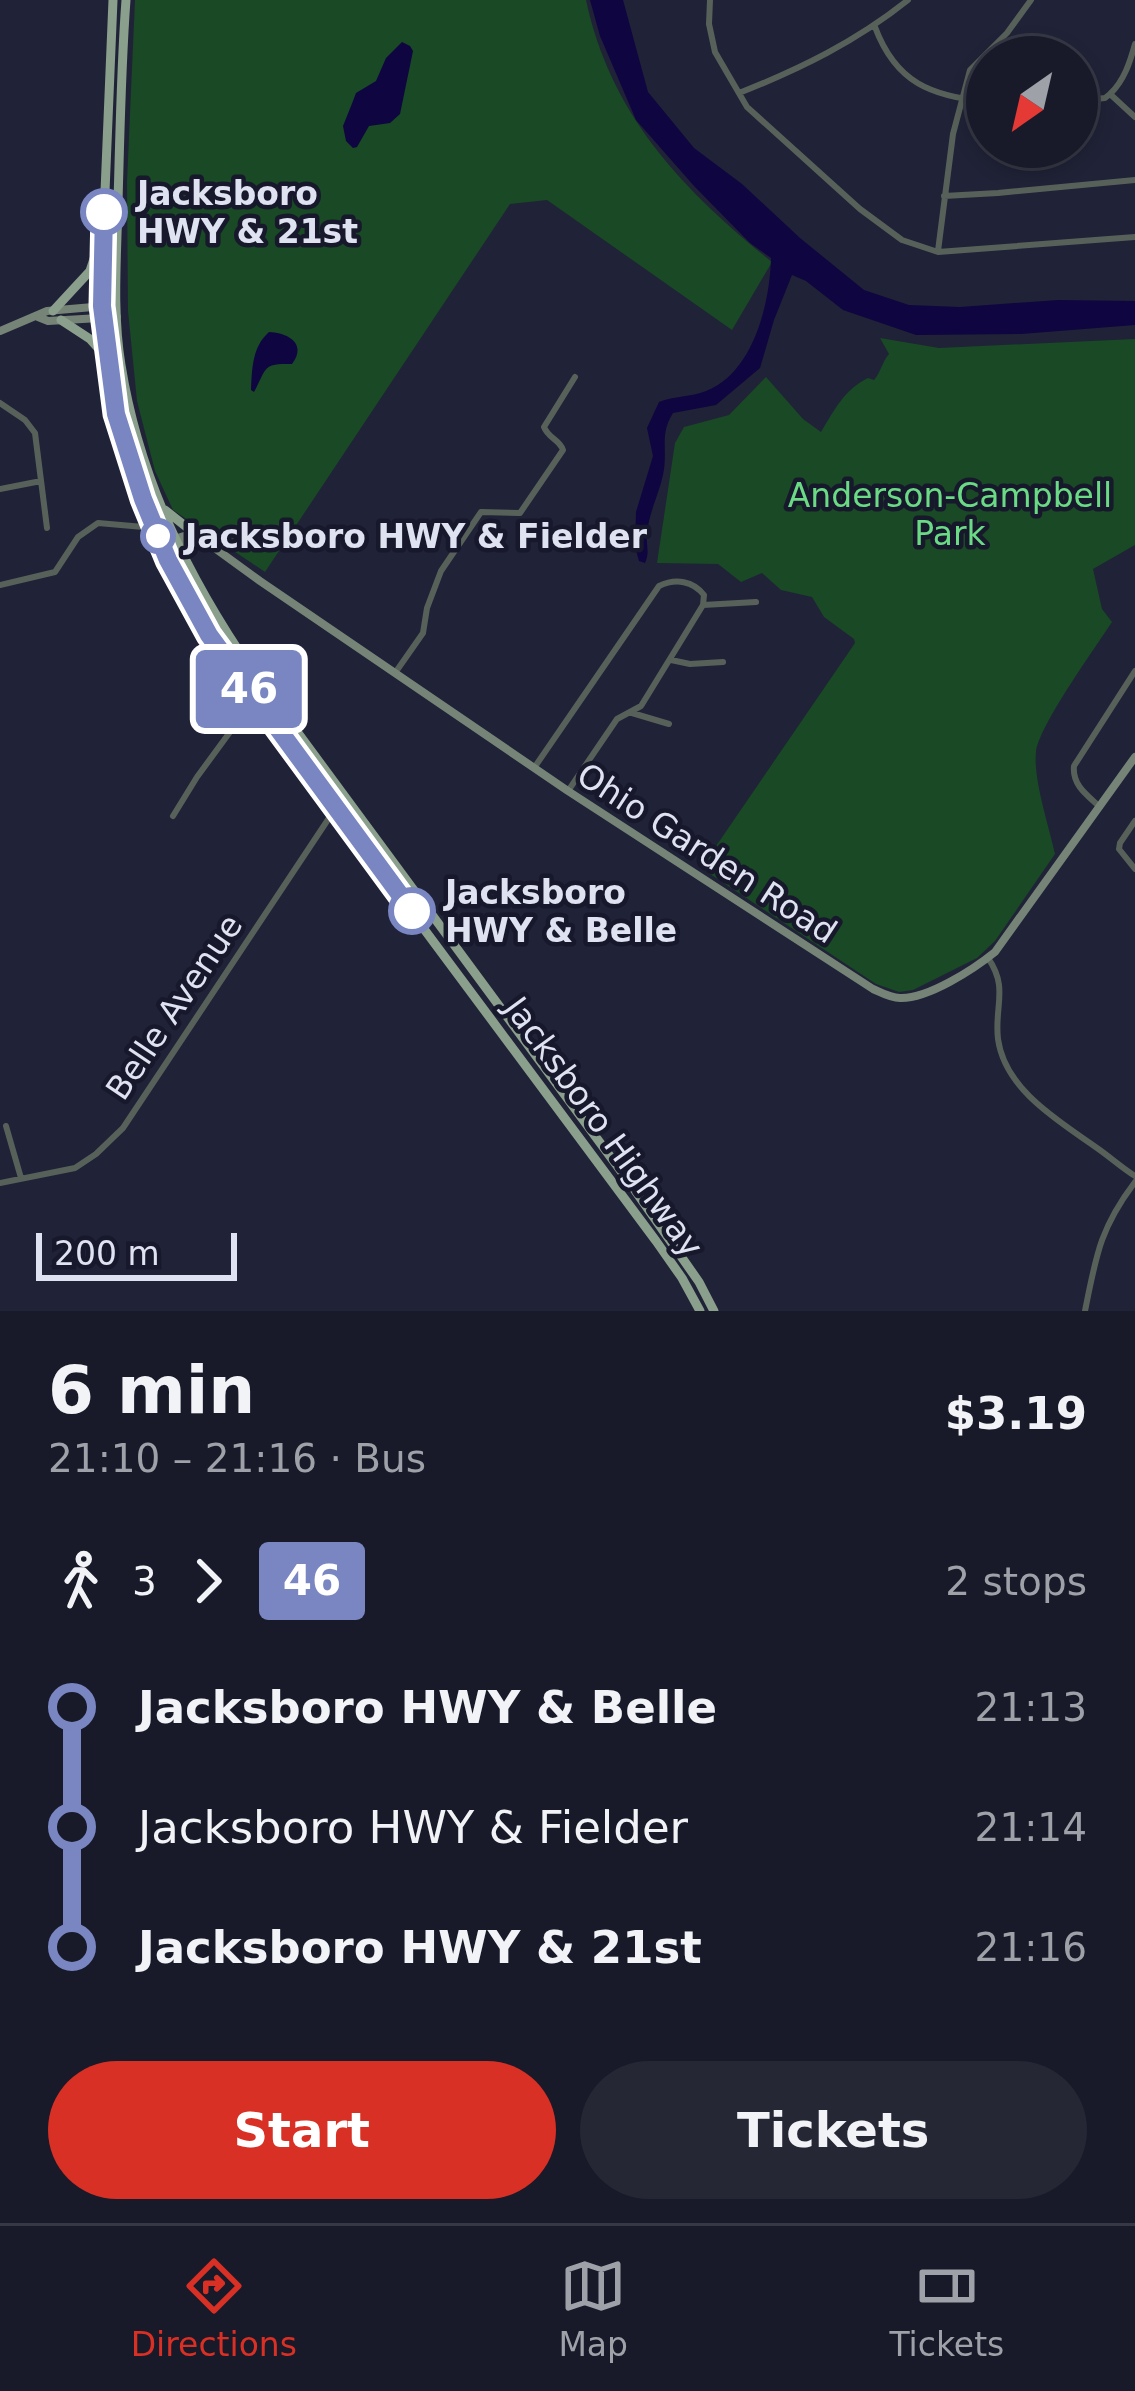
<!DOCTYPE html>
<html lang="en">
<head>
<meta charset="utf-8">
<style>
  body { margin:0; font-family:"DejaVu Sans",sans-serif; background:#252735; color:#f1f3f6; height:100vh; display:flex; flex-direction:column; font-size:45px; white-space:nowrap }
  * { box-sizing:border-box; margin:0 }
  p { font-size:39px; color:#9fa1a8 }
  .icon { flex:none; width:66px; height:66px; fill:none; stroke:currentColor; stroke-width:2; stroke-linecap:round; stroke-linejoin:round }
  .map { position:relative; height:1311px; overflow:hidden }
  .drawer { display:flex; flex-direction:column; background:#181a29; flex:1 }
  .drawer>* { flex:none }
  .badge { padding:0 24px; border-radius:9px; font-size:42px; line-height:78px }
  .needle { width:78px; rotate:214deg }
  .fabs { position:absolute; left:966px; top:36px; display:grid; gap:24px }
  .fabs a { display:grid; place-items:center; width:132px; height:132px; border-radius:50%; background:#181a29; box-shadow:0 6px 18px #0003,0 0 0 3px #363846; font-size:60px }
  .scale { position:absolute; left:36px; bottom:30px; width:201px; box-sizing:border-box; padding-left:12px; border:6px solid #dfe2f0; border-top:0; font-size:33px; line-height:42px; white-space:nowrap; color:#dfe2f0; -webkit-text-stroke:9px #17182c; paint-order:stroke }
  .map>.badge { position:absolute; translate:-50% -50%; box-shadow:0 0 0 6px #fff }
  .legs { display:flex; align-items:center; gap:18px; height:132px; padding:0 48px; font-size:39px }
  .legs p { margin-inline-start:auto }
  .head { display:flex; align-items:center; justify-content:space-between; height:204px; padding:0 48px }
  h1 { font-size:66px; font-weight:700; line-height:90px }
  .primary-button { display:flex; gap:24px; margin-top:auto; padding:24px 48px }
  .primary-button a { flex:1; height:138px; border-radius:72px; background:#d93025; color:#fff; font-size:48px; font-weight:700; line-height:138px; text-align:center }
  .primary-button a+a { background:#252735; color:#f1f3f6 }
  ul { padding:0 48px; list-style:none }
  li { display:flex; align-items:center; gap:42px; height:120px; font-size:45px }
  li i { display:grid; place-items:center; width:18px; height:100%; margin:0 15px; background:currentColor }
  li i::after { content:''; width:30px; height:30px; margin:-15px; border:9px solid; border-radius:50%; background:#181a29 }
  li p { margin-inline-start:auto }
  li:first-child i { background:linear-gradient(#0000 50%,currentColor 0) }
  li:last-child i { background:linear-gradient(currentColor 50%,#0000 0) }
  .tabs { display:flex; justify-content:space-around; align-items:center; height:168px; border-top:3px solid #363846; background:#181a29; font-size:33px; color:#9fa1a8 }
  .tabs a { display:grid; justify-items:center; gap:6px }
  .tabs .active { color:#d93025 }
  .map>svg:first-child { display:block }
  .green { fill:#194925 }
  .water { fill:#0f0540 }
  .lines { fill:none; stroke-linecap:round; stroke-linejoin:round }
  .street { stroke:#586159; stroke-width:6 }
  .secondary { stroke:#758477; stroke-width:8 }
  .primary { stroke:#8b9f8d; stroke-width:9 }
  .line-1-casing { stroke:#fff; stroke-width:27 }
  .line-1 { stroke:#7986c2; stroke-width:18 }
  .stop-1-dot { fill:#fff; stroke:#7986c2; stroke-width:6 }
  .labels { text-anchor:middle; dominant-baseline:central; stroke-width:9; stroke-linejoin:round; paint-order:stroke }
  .stop-label { font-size:33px; font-weight:bold; fill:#dfe2f0; stroke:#17182c; text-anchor:start }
  .park-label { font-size:33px; fill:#6ada84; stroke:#17182c }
  .street-label { font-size:33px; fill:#dfe2f0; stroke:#17182c }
</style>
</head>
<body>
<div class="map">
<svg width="1135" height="1311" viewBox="0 0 1135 1311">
  <rect width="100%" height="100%" fill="#202237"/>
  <path class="green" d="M135,0H586C611,116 683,190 772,262L732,330L547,200L510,204L265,572L173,510L155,471L137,401L128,311L127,182Z
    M880,338L939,348L1135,339V545L1093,569L1102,609L1112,622C1095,648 1039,726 1036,752C1033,779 1049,826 1055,854L995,941L977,958L913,990L899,992L876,984L701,868L855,643L854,639L824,617L812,597L781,590L762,573L741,582L718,564L657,563L675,443L684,427L729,415L766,377L803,419L821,432C835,409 844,390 868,378L874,380C881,372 882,362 889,354Z"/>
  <path class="water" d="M590,0H623L648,92L694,148L742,184L800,238L864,290L909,305L960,307L1058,300L1135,301V325L1021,334L916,335L843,310L806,281L792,275L774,320L760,368L716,405L673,413C660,434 667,446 664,469C661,491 648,513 647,535C646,547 650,552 645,563L639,561L635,547L636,512L653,456L647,428L659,402C674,396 691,397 706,391C753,373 770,304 771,258L750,243L694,186L636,120L600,36Z
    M402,42L410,46L413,51L400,114L390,123L369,126L357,147L353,148L346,141L343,126L353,101L356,93L376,81L386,58Z
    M269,332C289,333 307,344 292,364C262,363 267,368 254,392L251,390C252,369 252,347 269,332Z"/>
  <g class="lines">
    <path class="street" d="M710,0L709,24L715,52L747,107L860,209L902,240L938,252L1135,237
      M875,27C896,83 931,96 987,102
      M739,93C800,69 857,41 908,0
      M1110,94C1124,81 1130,62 1135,44
      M1110,94L1135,117
      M1077,101L1105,98L1110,94
      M944,196L998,193L1135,180
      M938,251L953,134L970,70L1007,33L1031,0
      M0,403L25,420L35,433L47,528
      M0,489L41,481
      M0,585L55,572L78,537L98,523L155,528
      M703,605L756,602
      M671,660L690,664L723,662
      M395,673L423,633L427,608L441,571L481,512L520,513L563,450C560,440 548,438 544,427L575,377
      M632,713L669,724
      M534,768L659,586C676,578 693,581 704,595L703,605
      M568,791L617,719L641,706L703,605
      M1100,807C1087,795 1072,785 1074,766L1135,671
      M173,816L197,777L263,687
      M1135,821L1120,843L1119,849L1135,869
      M988,958C1009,988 994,1007 998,1039C1005,1090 1059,1121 1097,1148C1110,1157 1122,1168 1135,1176
      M6,1126L21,1178
      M0,1183L75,1168L96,1154L123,1128L343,797
      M1085,1311C1096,1256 1100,1228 1135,1182"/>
    <path class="secondary" d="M38,317L48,321L117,317
      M0,331L47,311L116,305
      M161,543L194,533L260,581L568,791L873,989C882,993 890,998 900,998C928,999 974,969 995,952L1135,757
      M164,551L188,541L205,542"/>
    <path class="primary" d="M113,0L101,287L103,324L116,414L143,499L168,560L192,607L334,808L656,1241L682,1278L700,1311
      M126,0C121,67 120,134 118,201C117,255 112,311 121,365C139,478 188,578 253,672L629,1182L699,1282L714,1311
      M53,311L90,271L98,247
      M61,320L90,339L107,358
      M165,510L194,533"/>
  </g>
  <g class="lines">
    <defs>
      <path id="line-1" d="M104,212L102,306L116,414L143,499L168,560L209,635L412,911"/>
    </defs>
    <use href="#line-1" class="line-1-casing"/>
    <use href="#line-1" class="line-1"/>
  </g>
  <g class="stop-1-dot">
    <circle cx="104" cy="212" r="21"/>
    <circle cx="158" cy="536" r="15"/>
    <circle cx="412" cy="911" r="21"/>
  </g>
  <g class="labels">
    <g class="stop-label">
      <text x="137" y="193">Jacksboro<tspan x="137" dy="38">HWY &amp; 21st</tspan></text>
      <text x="185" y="536">Jacksboro HWY &amp; Fielder</text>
      <text x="445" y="892">Jacksboro<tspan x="445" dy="38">HWY &amp; Belle</tspan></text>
    </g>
    <g class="park-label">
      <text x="950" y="495">Anderson-Campbell<tspan x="950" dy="38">Park</tspan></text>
    </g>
    <g class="street-label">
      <text transform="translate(707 853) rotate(33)">Ohio Garden Road</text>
      <text transform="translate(174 1007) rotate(-56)">Belle Avenue</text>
      <text transform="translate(604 1127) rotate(54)">Jacksboro Highway</text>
    </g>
  </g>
</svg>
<div class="fabs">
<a><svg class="needle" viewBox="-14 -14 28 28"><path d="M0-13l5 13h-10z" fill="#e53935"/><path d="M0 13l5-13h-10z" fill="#9fa1a8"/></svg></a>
</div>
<div class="scale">200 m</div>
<b class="badge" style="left:249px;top:689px;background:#7986c2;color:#fff">46</b>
</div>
<section class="drawer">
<div class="head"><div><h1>6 min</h1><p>21:10 – 21:16 · Bus</p></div><b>$3.19</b></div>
<div class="legs"><svg class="icon" aria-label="walk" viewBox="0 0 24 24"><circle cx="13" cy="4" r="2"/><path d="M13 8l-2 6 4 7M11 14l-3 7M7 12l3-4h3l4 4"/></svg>3<svg class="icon" aria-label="forward" viewBox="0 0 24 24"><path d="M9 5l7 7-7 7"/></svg><b class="badge" style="background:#7986c2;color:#fff">46</b><p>2 stops</p></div>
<ul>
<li><i style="color:#7986c2"></i><b>Jacksboro HWY &amp; Belle</b><p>21:13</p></li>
<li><i style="color:#7986c2"></i><span>Jacksboro HWY &amp; Fielder</span><p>21:14</p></li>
<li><i style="color:#7986c2"></i><b>Jacksboro HWY &amp; 21st</b><p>21:16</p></li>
</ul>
<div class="primary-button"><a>Start</a><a>Tickets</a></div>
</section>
<nav class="tabs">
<a class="active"><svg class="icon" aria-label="directions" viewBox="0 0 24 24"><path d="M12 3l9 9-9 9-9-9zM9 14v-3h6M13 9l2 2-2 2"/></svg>Directions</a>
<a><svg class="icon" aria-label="map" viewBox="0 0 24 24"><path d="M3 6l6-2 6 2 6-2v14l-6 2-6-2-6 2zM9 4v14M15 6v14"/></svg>Map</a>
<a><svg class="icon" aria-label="tickets" viewBox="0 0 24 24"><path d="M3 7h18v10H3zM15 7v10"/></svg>Tickets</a>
</nav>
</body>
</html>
